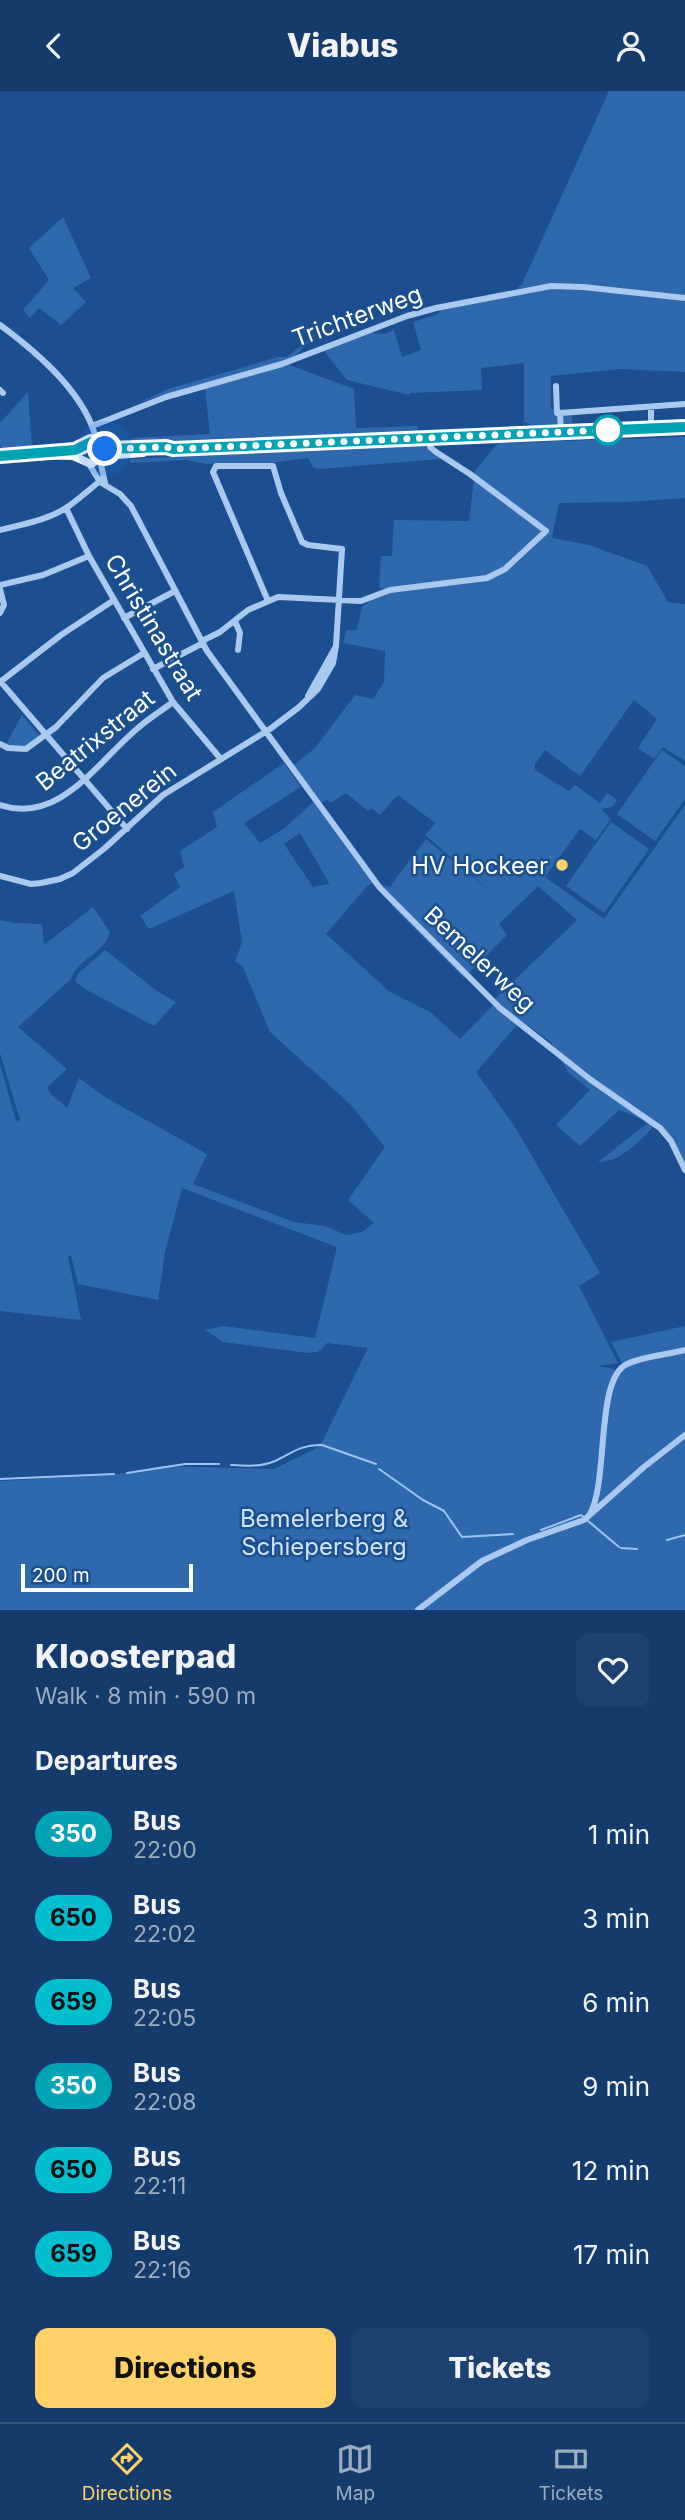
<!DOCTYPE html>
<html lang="en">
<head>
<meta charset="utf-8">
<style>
  body { margin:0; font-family:Inter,sans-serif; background:#1d4271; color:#f1f3f6; height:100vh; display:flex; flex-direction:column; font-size:26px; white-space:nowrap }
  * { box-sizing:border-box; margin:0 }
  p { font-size:23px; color:#9dadc1 }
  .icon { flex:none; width:38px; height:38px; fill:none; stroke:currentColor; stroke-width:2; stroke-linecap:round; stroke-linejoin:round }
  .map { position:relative; height:1519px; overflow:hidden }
  .details { display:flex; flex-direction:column; background:#143b6b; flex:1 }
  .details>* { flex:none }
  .badge { padding:0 14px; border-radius:23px; font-size:24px; line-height:46px }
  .scale { position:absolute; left:21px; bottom:18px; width:172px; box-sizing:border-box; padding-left:7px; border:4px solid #fff; border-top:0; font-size:19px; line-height:24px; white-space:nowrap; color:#fff; -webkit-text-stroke:5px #1b4f8f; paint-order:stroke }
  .you { position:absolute; width:35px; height:35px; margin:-18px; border:5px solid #fff; border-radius:50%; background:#1a73e8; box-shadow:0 0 0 10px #1a73e833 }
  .map>.badge { position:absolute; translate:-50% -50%; box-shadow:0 0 0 4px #fff }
  h2 { padding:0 35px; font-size:26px; line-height:63px }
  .round { display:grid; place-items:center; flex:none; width:74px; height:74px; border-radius:14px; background:#1d4271 }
  .headline { display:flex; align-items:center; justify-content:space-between; height:119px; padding:0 35px }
  h1 { font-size:33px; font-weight:800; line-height:52px }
  .button { display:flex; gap:14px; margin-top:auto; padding:14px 35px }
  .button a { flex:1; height:80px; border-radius:14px; background:#ffd166; color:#111; font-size:28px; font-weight:800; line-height:80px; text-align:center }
  .button a+a { background:#1d4271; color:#f1f3f6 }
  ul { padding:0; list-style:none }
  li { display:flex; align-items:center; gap:21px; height:84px; padding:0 35px }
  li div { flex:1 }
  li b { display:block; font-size:26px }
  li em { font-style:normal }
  li .badge { min-width:77px; font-weight:700; text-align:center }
  header { display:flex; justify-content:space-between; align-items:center; height:91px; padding:0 35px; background:#143b6b; font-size:32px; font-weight:800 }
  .tab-bar { display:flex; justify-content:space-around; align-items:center; height:98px; border-top:2px solid #33557e; background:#143b6b; font-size:19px; color:#9dadc1 }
  .tab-bar a { display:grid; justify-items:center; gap:4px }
  .tab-bar .selected { color:#ffd166 }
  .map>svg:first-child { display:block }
  .green { fill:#2e69ad; fill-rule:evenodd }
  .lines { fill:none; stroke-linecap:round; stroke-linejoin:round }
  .stream { stroke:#9cc4f0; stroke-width:2 }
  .minor { stroke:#a9c9ee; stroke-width:6 }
  .major { stroke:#f0f6ff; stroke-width:8 }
  .line-casing { stroke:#fff; stroke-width:16 }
  .line { stroke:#00a3b4; stroke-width:10 }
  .walk { stroke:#fff; stroke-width:7; stroke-dasharray:0 12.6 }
  .stop-dot { fill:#fff; stroke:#00a3b4; stroke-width:3.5 }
  .poi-dot { fill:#ffd166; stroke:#1b4f8f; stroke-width:2.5 }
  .labels { text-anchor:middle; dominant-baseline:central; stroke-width:5; stroke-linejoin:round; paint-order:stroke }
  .street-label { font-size:24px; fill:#fff; stroke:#1b4f8f }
  .poi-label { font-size:24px; fill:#fff; stroke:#1b4f8f; text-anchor:end }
  .park-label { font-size:24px; fill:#cfe3fa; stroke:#1b4f8f }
</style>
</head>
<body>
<header><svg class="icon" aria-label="back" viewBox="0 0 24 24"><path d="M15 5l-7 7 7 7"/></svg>Viabus<svg class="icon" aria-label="person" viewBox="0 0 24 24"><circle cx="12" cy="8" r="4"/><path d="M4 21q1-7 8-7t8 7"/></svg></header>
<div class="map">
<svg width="685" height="1519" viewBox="0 0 685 1519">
  <rect width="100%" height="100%" fill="#1b4f8f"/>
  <path class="green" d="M609,0H685V281L621,278L551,285V318L572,319V334L534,335L524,331V272L481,277L482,299L410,302L409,304L347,289L323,259L371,242L384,243L394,239L402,266L421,259L413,231L438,223L441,218L546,193L517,198L522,193Z
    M63,126L91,187L73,197L86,211L61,234L39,217L30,227L23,219L49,189L29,157Z
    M319,241L294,266L283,272L169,302L138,312L168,298L278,266H287Z
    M287,273L354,298L356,337L418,335V340L130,352L132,347L210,343L205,298Z
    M28,301L32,357L3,358L0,355V332Z
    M685,346V407L628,411L559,412L552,447L589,454L642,473L647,475L668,511L685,513V670L663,656L654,668L638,657L657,628L634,609L580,685L545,659L535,673V679L569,700L575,694L600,712L607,702L617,709L612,716L601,718L611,728L596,749L580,738L545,786L604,828L685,714V1083L674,1057L654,1034C644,1048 617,1073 598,1071L649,1031L619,1019L580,1055L556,1034L590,999L568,981L551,951L493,910L577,829L538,795L499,833L507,844L464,887L394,817L373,792L368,794L326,843L390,901L430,921L460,948L493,914L517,934L476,981L515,1036L600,1182L579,1195L618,1272L598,1275L614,1278L622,1284V1272L611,1251L685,1235V1519H0V1390L106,1384L147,1380L158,1375L274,1378L315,1358L322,1351L368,1257L327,1252L318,1261L308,1262L223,1251L205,1239L223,1235L315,1247L337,1156L182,1097L165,1161L158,1209L78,1193L71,1165H68L81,1229L0,1220V973L16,1030L20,1029L0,962V829L15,832L42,833L44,854L93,816L110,841C105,862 77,868 71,888L18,936L67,978L47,996L51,1003L67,1017L79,987L105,1006L207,1063L193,1093L294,1131L325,1135L346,1144L362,1141L374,1132L348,1109L385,1056L350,1013L270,941L242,874L235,871L242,851L234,800L149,838L140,825L180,796L174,783L184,776L180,760L217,736L213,721L284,672L301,696L244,732L260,752L285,737L313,711L373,792L392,796L391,794L426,748L496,805L425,744L435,732L398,704L380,724L371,717L368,720L346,702L330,712L327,708L321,712L294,674L315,657L355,604L373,608L384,591L385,560L343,552L346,539H357L362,516L386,498L379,497L381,465H392L394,429L469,430L475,380L498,352ZM300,742L329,792V793L313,796L284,753Z
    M424,355L441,368L319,378L314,377L308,367L270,372L206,373L186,369L130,372V368Z
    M22,624L40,645L27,656L5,655Z
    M662,659L685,675V708L655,750L617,723Z
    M611,731L649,758L604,822L566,795Z
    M105,859L157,900L176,911L154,935L85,898L75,890L78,883Z"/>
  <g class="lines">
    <path class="stream" d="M231,1374C247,1375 261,1376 275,1370C292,1362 302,1353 322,1354L376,1373
      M379,1378L423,1409L444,1420L462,1446L513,1443
      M127,1382L185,1373H219
      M0,1388L114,1383
      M541,1439L581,1424L619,1456
      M667,1449L685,1444
      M621,1457L637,1458"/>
    <path class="minor" d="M0,234C38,262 89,305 97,353
      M556,295L557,322H560
      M0,299L3,302
      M651,317V337
      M92,335L166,306L282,273L407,225L436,217L551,195L583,196L685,207
      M561,341L560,322L685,313
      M100,369L105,392
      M89,373L100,391L120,403L131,415L207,560L380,797L500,917L591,989L660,1037L671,1050L685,1079
      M66,417L89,465L173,611L220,667
      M0,439C24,433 49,429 69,415C80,407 90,398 100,390
      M0,494L43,484L89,465
      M0,498L4,514L0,522
      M124,527L175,500
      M235,530L240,542L238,559
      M202,550L220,541L248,519L278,506L361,510L390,499L487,487L505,478L546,440L470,383L436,361L430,356L429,347
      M153,578L203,552
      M0,590L127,738
      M0,591L61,544L114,509
      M308,605L335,557
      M0,653L8,657L26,658L56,636L103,587L144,562
      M0,714C60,734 98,670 138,637C149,627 161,620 173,611
      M0,785L31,793L41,792L60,788L73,782L105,757L163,704L270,638L298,617L318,598L333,572L336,555L342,458L308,454L302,451L281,402L273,375H216L213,381L268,510
      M590,1423C609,1389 595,1288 627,1273C644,1265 667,1264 685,1259
      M418,1519L482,1470L527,1449L584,1429L644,1376L685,1344"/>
    <path class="major" d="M81,358L85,353L91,351L108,358L166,356L173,358L685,336
      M49,361L81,358
      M28,364L73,365L91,373L105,365L143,362
      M0,365L32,362"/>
  </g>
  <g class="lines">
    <defs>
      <path id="line" d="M0,365L75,359L91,351L108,358L166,356L173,358L685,336"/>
    </defs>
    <use href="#line" class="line-casing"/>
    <use href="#line" class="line"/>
    <path class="walk" d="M105,358L166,356L173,358L608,339"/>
  </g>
  <circle class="stop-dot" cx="608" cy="339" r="14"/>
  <circle class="poi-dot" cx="562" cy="774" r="7"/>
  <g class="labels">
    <g class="street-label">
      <text transform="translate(357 225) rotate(-20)">Trichterweg</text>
      <text transform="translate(154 536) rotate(59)">Christinastraat</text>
      <text transform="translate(95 649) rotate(-39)">Beatrixstraat</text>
      <text transform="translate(124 716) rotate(-39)">Groenerein</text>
      <text transform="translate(480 868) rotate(43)">Bemelerweg</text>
    </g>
    <g class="poi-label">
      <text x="548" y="774">HV Hockeer</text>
    </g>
    <g class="park-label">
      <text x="324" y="1427">Bemelerberg &amp;<tspan x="324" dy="28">Schiepersberg</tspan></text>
    </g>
  </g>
</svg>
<div class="scale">200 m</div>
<div class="you" style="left:105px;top:358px"></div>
</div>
<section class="details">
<div class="headline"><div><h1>Kloosterpad</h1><p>Walk · 8 min · 590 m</p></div><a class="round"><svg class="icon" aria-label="heart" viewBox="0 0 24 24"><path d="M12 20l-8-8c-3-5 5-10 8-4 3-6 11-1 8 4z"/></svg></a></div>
<h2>Departures</h2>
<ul>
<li><span class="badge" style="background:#00a3b4;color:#fff">350</span><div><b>Bus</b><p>22:00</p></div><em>1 min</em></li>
<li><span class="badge" style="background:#00becd;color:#111">650</span><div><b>Bus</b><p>22:02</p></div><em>3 min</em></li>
<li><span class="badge" style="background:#00becd;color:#111">659</span><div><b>Bus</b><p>22:05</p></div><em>6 min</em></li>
<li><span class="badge" style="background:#00a3b4;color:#fff">350</span><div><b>Bus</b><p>22:08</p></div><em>9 min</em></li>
<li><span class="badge" style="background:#00becd;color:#111">650</span><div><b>Bus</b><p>22:11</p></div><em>12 min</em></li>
<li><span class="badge" style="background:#00becd;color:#111">659</span><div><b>Bus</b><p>22:16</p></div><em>17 min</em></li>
</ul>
<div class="button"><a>Directions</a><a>Tickets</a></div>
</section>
<nav class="tab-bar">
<a class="selected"><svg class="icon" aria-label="directions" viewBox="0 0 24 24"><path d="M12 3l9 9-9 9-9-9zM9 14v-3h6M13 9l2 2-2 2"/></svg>Directions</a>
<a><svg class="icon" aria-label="map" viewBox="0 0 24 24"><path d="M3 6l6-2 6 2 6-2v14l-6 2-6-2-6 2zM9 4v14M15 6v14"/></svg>Map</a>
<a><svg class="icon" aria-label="tickets" viewBox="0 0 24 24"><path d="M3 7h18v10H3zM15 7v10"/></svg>Tickets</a>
</nav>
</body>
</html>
